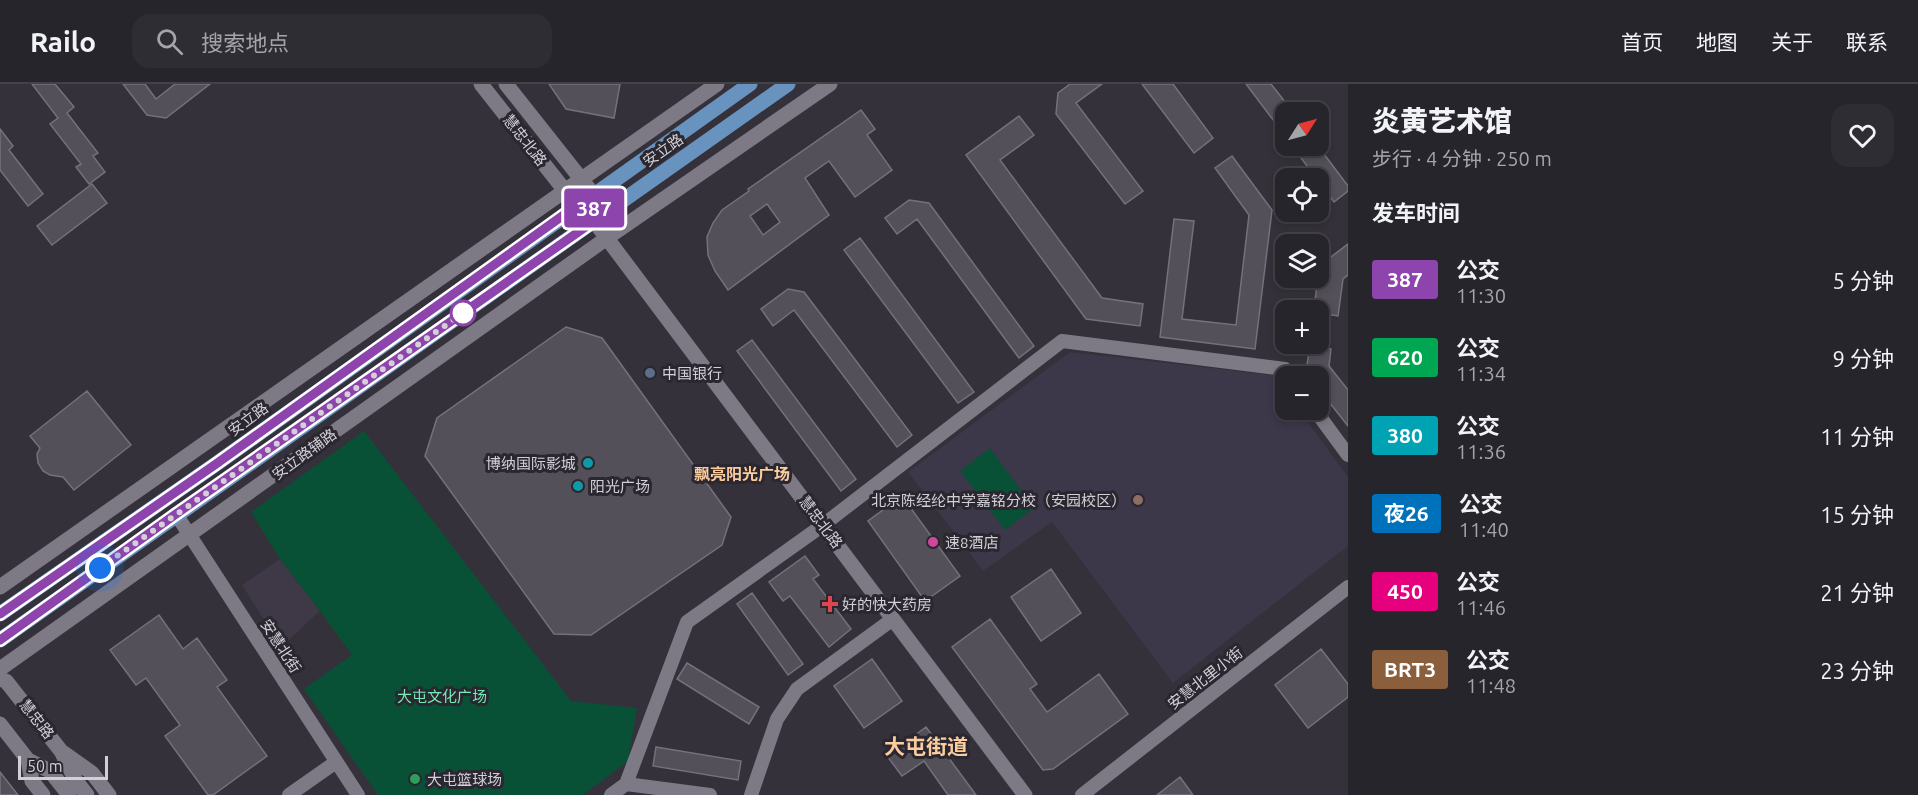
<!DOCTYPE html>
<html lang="zh">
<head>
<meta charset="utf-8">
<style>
  body { margin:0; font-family:Ubuntu,"Noto Sans SC",sans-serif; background:#2f2d34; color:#f1f3f6; height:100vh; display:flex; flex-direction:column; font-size:22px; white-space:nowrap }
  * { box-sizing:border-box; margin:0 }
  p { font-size:20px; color:#a4a5a9 }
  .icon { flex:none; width:33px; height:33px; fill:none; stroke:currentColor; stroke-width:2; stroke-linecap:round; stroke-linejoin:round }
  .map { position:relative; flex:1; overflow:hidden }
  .panel { display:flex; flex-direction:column; background:#27252c; width:570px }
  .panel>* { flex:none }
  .badge { padding:0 12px; border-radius:4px; font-size:21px; line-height:39px }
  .needle { width:39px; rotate:54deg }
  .controls { position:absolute; left:1275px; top:18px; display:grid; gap:12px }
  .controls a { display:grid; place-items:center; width:54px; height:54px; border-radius:12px; background:#27252c; box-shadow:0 3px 9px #0003,0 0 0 2px #434248; font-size:30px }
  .scale { position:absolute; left:18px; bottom:15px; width:90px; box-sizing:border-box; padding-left:6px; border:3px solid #d2d0d6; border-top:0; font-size:16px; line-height:21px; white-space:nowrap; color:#d2d0d6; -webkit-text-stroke:4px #2a2730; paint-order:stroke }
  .you { position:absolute; width:30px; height:30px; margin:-15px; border:4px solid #fff; border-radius:50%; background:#1a73e8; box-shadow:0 0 0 9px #1a73e833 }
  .map>.badge { position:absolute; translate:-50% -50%; box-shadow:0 0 0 3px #fff }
  h2 { padding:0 24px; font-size:22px; line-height:54px }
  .round { display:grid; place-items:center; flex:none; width:63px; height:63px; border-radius:18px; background:#2f2d34 }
  .overview { display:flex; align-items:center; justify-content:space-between; height:102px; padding:0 24px }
  h1 { font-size:28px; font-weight:800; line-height:45px }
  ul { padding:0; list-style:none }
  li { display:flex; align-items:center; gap:18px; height:78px; padding:0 24px }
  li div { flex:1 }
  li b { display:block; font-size:22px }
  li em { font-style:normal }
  li .badge { min-width:66px; font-weight:700; text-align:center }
  header { display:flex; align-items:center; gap:36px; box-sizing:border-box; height:84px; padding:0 30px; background:#27252c; border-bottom:2px solid #434248 }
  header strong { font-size:28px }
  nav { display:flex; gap:33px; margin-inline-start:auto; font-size:21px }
  .search { width:420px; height:54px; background:#2f2d34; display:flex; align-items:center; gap:15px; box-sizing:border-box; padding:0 21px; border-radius:18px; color:#a4a5a9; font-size:22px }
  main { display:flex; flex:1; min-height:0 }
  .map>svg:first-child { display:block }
  .built { fill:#3e3847 }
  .education { fill:#3c3749 }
  .green { fill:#085136 }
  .building { fill:#53505a; stroke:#75717c; stroke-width:1.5; fill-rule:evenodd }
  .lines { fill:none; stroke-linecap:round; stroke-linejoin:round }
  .street { stroke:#7e7a85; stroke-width:14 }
  .secondary { stroke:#7e7a85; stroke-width:15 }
  .primary { stroke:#6893bf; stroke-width:15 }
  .line-casing { stroke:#fff; stroke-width:14 }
  .line { stroke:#8e44ad; stroke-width:9 }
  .walk { stroke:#d2d0d6; stroke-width:6; stroke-dasharray:0 10.8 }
  .stop-dot { fill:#fff; stroke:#8e44ad; stroke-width:3 }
  .service-dot { fill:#5c6f8a; stroke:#2a2730; stroke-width:2 }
  .culture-dot { fill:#0f9aa8; stroke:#2a2730; stroke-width:2 }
  .education-dot { fill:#8d6e63; stroke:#2a2730; stroke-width:2 }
  .hotel-dot { fill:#d1479c; stroke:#2a2730; stroke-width:2 }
  .health-dot { fill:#e0444e; stroke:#2a2730; stroke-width:2 }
  .leisure-dot { fill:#2e9e5b; stroke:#2a2730; stroke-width:2 }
  .labels { text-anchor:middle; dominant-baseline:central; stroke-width:6; stroke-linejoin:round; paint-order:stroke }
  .street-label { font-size:15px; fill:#d2d0d6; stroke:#2a2730 }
  .poi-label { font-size:15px; fill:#d2d0d6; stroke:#2a2730; text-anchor:start }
  .park-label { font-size:15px; fill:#73ecb5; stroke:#2a2730 }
  .neighbourhood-label { font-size:16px; font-weight:bold; fill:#fbcd9e; stroke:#2a2730 }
  .district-label { font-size:21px; font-weight:bold; fill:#fbcd9e; stroke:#2a2730 }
</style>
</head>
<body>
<header>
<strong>Railo</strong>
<div class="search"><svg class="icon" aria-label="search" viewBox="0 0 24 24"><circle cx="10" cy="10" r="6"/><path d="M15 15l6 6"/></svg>搜索地点</div>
<nav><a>首页</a><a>地图</a><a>关于</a><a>联系</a></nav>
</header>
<main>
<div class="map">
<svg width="1348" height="711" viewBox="0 0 1348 711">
  <rect width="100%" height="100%" fill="#34313a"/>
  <path class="built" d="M280,475L320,527L281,563L242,501Z"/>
  <path class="education" d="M1070,268L1273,291L1285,307L1286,326H1299L1348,393V462L1173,599L1052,438L983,487L908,388Z"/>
  <path class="green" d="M364,347L571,617L637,624L628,677L583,711H378L304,605L352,571L320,527L280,475L251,428Z
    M990,364L1034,424L1005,446L960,387Z"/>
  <path class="building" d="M32,0H55L74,23L67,29L98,69L93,72L105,88L89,100L76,83L81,80L50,40L58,34Z
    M123,0H145L156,15L175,0H210L166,34L147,31Z
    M549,0H620L614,34L566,25Z
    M1070,0H1102L1076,19L1143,107L1125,120L1056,30L1058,9Z
    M1142,0H1173L1213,54L1194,69Z
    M1246,0H1271L1293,28H1286V53Z
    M861,26L875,45L867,51L892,86L855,113L829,77L805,94L829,131L728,206L715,187L708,171L707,153L713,139L722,126L749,107L748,105ZM767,120L780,138L763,151L750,132Z
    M1019,32L1034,51L1000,76L1102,214L1143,220L1140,242L1086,235L966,71Z
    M0,45L13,62L9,66L43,110L28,122L0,86Z
    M1292,62H1318L1348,102V107L1334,118Z
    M1232,72L1272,126L1255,265L1160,253L1174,135L1194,137L1182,235L1236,241L1249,131L1215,84Z
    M92,100L107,119L52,161L37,142Z
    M909,116L929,119L1034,262L1019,274L917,135L897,150L885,134Z
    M860,154L974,308L958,319L844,166Z
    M1348,160V191L1343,195L1338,232L1318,229V226H1314L1319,182Z
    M788,205L804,208L912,351L897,363L794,226L773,242L761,225Z
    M566,243L602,254L731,433L722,461L591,551L554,550L425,372L437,334Z
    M752,256L856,395L841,407L737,267Z
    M1310,261L1331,265L1329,282L1348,306V342L1318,304V292H1310L1306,288Z
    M87,307L131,361L74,406L63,393L50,391L43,387L38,379L37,370L40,364L30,352Z
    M902,412L960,492L925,517L868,437Z
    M805,472L819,491L813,495L851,545L829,563L790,512L783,517L769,498Z
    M1051,485L1081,529L1041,557L1011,513Z
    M752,509L803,580L788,591L737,520Z
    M159,531L183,565L197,554L227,596L217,603L267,672L213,711H208L165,652L180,641L146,594L136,601L110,566Z
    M990,535L1037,600L1030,605L1047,628L1099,590L1128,630L1053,685L1043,686L952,563Z
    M1321,565L1348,600V613L1308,644L1275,601Z
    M872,575L902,617L864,644L834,602Z
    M687,579L759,623L749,640L677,595Z
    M926,643L976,711H948L924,677L902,692L887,672Z
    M656,663L741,677L738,696L653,682Z
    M0,688L18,711H0Z
    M1180,693L1193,711H1157Z"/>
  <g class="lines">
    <path class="street" d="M1315,326L1348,371
      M176,430L358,711
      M626,700L710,711
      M289,711L336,678
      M611,711L626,700L687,538L823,441L1062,257L1285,285L1291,292
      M751,711L777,635L797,605L893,535
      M1082,711L1348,503"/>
    <path class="secondary" d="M481,0L577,122L594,137L1025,711
      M506,0L593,110L594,137
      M0,503L717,0
      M0,585L607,154L830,0
      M0,595L6,597L61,667L76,697L87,711
      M0,640L28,676L50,687L69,711
      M64,669L92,689L109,711
      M28,676L32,697L43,711"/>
    <path class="primary" d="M0,530L216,380L750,0
      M0,556L788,0"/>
  </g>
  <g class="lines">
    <defs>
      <path id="line" d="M0,530L216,380L593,110L594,137L176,430L0,556"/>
    </defs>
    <use href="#line" class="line-casing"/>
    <use href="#line" class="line"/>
    <path class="walk" d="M100,484L463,229"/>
  </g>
  <circle class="stop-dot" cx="463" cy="229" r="12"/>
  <circle class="service-dot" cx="650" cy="289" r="6"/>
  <g class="culture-dot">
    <circle cx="588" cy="379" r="6"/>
    <circle cx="578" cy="402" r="6"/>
  </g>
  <circle class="education-dot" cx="1138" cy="416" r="6"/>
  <circle class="hotel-dot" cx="933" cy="458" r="6"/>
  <path class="health-dot" d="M827 511h6v6h6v6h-6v6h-6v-6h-6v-6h6z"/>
  <circle class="leisure-dot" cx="415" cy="695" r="6"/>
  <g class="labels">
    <g class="street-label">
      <text transform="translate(525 56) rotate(52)">慧忠北路</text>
      <text transform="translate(663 66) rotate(-35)">安立路</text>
      <text transform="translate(248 335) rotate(-36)">安立路</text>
      <text transform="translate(304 370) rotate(-36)">安立路辅路</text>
      <text transform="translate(821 438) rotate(53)">慧忠北路</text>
      <text transform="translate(281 562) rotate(57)">安慧北街</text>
      <text transform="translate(1205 594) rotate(-38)">安慧北里小街</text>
      <text transform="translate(37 635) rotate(52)">慧忠路</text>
    </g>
    <g class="poi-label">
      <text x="662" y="289">中国银行</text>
      <text x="576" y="379" text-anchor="end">博纳国际影城</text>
      <text x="590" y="402">阳光广场</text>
      <text x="1126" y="416" text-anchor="end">北京陈经纶中学嘉铭分校（安园校区）</text>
      <text x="945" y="458">速8酒店</text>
      <text x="842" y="520">好的快大药房</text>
      <text x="427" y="695">大屯篮球场</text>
    </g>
    <g class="park-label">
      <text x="442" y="612">大屯文化广场</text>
    </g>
    <g class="neighbourhood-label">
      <text x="742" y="390">飘亮阳光广场</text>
    </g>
    <g class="district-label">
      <text x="926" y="662">大屯街道</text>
    </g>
  </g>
</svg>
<div class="controls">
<a><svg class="needle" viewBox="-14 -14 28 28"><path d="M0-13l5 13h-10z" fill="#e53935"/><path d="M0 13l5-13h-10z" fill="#a4a5a9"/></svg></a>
<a><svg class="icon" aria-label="locate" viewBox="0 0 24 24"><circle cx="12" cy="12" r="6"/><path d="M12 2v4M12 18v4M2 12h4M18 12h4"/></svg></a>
<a><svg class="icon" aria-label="layers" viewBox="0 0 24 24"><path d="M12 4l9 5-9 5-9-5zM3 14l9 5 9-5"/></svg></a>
<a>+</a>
<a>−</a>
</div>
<div class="scale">50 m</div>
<div class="you" style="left:100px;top:484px"></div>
<b class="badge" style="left:594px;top:124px;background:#8e44ad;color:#fff">387</b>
</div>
<section class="panel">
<div class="overview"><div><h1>炎黄艺术馆</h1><p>步行 · 4 分钟 · 250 m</p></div><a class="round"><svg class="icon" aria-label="heart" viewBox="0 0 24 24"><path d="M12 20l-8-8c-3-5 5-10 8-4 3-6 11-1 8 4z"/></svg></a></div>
<h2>发车时间</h2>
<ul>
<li><span class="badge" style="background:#8e44ad;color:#fff">387</span><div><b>公交</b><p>11:30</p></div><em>5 分钟</em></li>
<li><span class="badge" style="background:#00a651;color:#fff">620</span><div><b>公交</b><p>11:34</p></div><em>9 分钟</em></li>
<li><span class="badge" style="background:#00a3b4;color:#fff">380</span><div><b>公交</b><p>11:36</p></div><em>11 分钟</em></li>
<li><span class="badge" style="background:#0072bc;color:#fff">夜26</span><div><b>公交</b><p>11:40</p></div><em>15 分钟</em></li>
<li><span class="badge" style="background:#e6007e;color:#fff">450</span><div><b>公交</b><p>11:46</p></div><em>21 分钟</em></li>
<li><span class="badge" style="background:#8b5e3c;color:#fff">BRT3</span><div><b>公交</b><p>11:48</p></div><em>23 分钟</em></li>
</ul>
</section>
</main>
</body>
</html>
